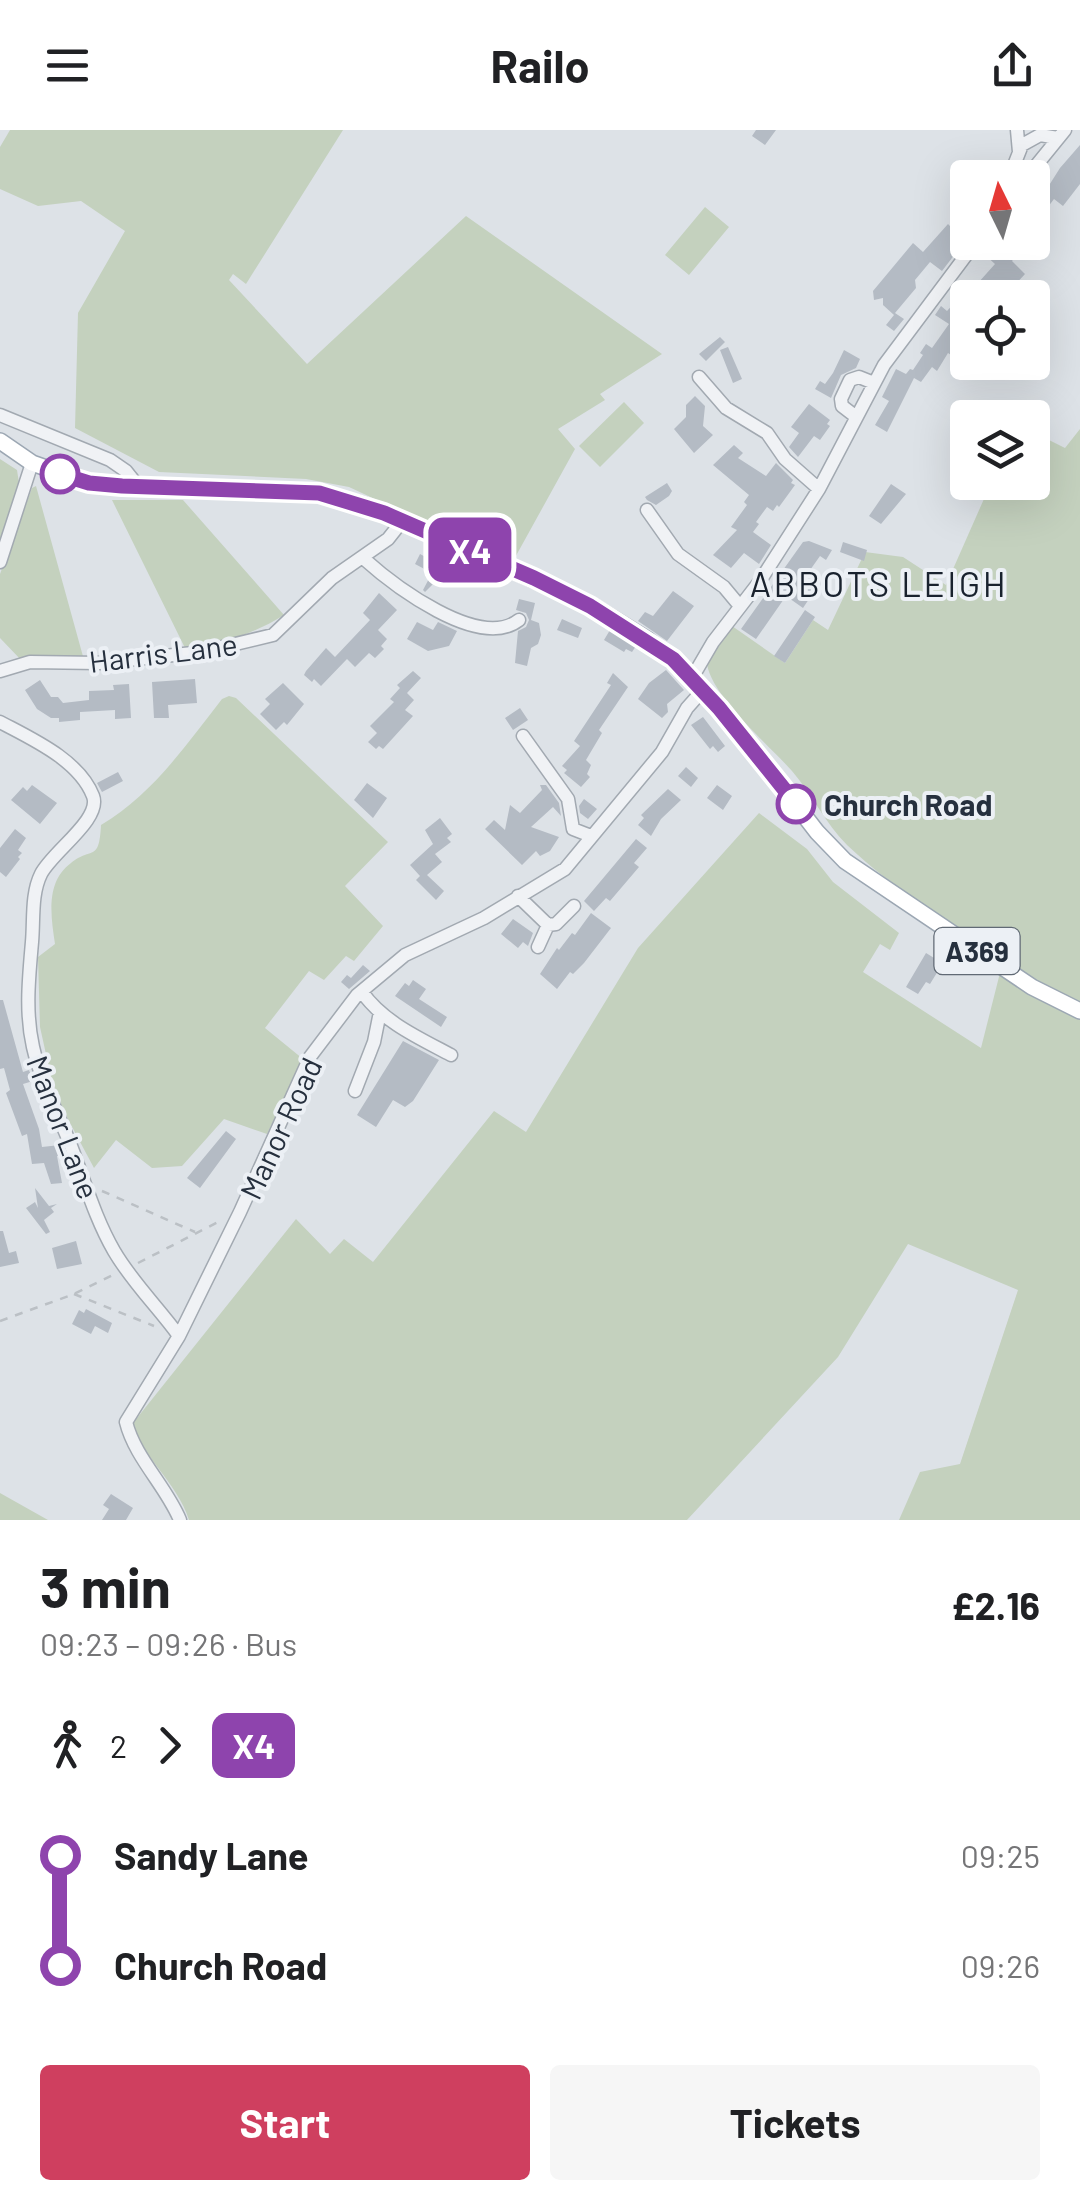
<!DOCTYPE html>
<html lang="en">
<head>
<meta charset="utf-8">
<style>
  body { margin:0; font-family:Barlow,sans-serif; background:#f6f6f6; color:#202124; height:100vh; display:flex; flex-direction:column; font-size:38px; white-space:nowrap }
  * { box-sizing:border-box; margin:0 }
  p { font-size:32px; color:#757577 }
  .icon { flex:none; width:55px; height:55px; fill:none; stroke:currentColor; stroke-width:2; stroke-linecap:round; stroke-linejoin:round }
  .map { position:relative; height:1390px; overflow:hidden }
  .side { display:flex; flex-direction:column; background:#fff; flex:1 }
  .side>* { flex:none }
  .badge { padding:0 20px; border-radius:15px; font-size:35px; line-height:65px }
  .needle { width:65px; rotate:355deg }
  .controls { position:absolute; left:950px; top:30px; display:grid; gap:20px }
  .controls a { display:grid; place-items:center; width:100px; height:100px; border-radius:10px; background:#fff; box-shadow:0 10px 40px #0002; font-size:50px }
  .map>.badge { position:absolute; translate:-50% -50%; box-shadow:0 0 0 5px #fff }
  .legs { display:flex; align-items:center; gap:15px; height:110px; padding:0 40px; font-size:32px }
  .legs p { margin-inline-start:auto }
  .summary { display:flex; align-items:center; justify-content:space-between; height:170px; padding:0 40px }
  h1 { font-size:55px; font-weight:700; line-height:75px }
  .action { display:flex; gap:20px; margin-top:auto; padding:20px 40px }
  .action a { flex:1; height:115px; border-radius:10px; background:#cf3f5f; color:#fff; font-size:40px; font-weight:700; line-height:115px; text-align:center }
  .action a+a { background:#f6f6f6; color:#202124 }
  ul { padding:0 40px; list-style:none }
  li { display:flex; align-items:center; gap:35px; height:110px; font-size:38px }
  li i { display:grid; place-items:center; width:15px; height:100%; margin:0 12px; background:currentColor }
  li i::after { content:''; width:25px; height:25px; margin:-12px; border:8px solid; border-radius:50%; background:#fff }
  li p { margin-inline-start:auto }
  li:first-child i { background:linear-gradient(#0000 50%,currentColor 0) }
  li:last-child i { background:linear-gradient(currentColor 50%,#0000 0) }
  header { display:flex; justify-content:space-between; align-items:center; height:130px; padding:0 40px; background:#fff; font-size:45px; font-weight:700 }
  .map>svg:first-child { display:block }
  .green { fill:#c4d1be }
  .building { fill:#b4bbc4 }
  .lines { fill:none; stroke-linecap:round; stroke-linejoin:round }
  .minor-casing { stroke:#a2a9b1; stroke-width:15 }
  .major-casing { stroke:#9ca7b3; stroke-width:18 }
  .path { stroke:#bbc0c5; stroke-width:2.5; stroke-dasharray:8 8; stroke-linecap:butt }
  .minor { stroke:#f0f2f5; stroke-width:12 }
  .major { stroke:#fff; stroke-width:15 }
  .line-1-casing { stroke:#fff; stroke-width:22 }
  .line-1 { stroke:#8e44ad; stroke-width:15 }
  .stop-1-dot { fill:#fff; stroke:#8e44ad; stroke-width:5 }
  .labels { text-anchor:middle; dominant-baseline:central; stroke-width:8; stroke-linejoin:round; paint-order:stroke }
  .shield { fill:#ecf0f5; stroke:#616a75; stroke-width:2.5 }
  .shield-label { font-size:28px; font-weight:bold; fill:#26303e }
  .street-label { font-size:30px; fill:#26303e; stroke:#ecf0f5 }
  .stop-label { font-size:30px; font-weight:bold; fill:#26303e; stroke:#ecf0f5; text-anchor:start }
  .quarter-label { font-size:35px; letter-spacing:2.5px; fill:#19222e; stroke:#ecf0f5 }
</style>
</head>
<body>
<header><svg class="icon" aria-label="menu" viewBox="0 0 24 24"><path d="M4 6h16M4 12h16M4 18h16"/></svg>Railo<svg class="icon" aria-label="share" viewBox="0 0 24 24"><path d="M12 15V3M7 8l5-5 5 5M5 13v7h14v-7"/></svg></header>
<div class="map">
<svg width="1080" height="1390" viewBox="0 0 1080 1390">
  <rect width="100%" height="100%" fill="#dde2e7"/>
  <path class="green" d="M10,0H343L246,154L233,144L229,150L307,234L466,86L662,224L600,264L605,270L558,299L575,319L512,433L349,357L306,349L159,342L75,298L78,183L125,101L81,71L38,76L0,59V17Z
    M705,77L729,97L689,145L665,125Z
    M624,272L644,293L600,337L579,316Z
    M1080,299V1390H899L920,1342L960,1334L1018,1160L908,1114L838,1227L687,1390H189C178,1353 137,1321 133,1293L296,1089L330,1124L344,1109L373,1132L494,981L526,1002L638,818L759,683L807,719L833,752L899,803L890,820L880,814L863,842L981,918L1004,827C950,792 893,759 847,715C825,693 812,664 792,641C769,615 712,567 707,534L732,496L785,533L813,490L828,500L865,422L903,427L946,455L991,353L1032,352L1033,302L1065,318Z
    M0,329L17,340L19,353L0,409Z
    M36,356L84,530L22,531L0,508V444L32,358Z
    M112,370H183L284,485C252,505 222,513 186,520Z
    M229,566L236,568L388,712L345,756L383,796L354,831L346,826L324,850L309,841L265,898L303,929L267,1004L224,989L182,1036L152,1038L116,1010L94,1038L55,965L40,897L38,827L55,814C51,787 45,752 71,733C92,716 99,733 101,695C153,664 186,615 222,569Z
    M0,1363L48,1390H0Z"/>
  <path class="building" d="M756,0H776L765,15L752,6Z
    M1080,15V54L1063,76L1054,69L1032,98V61L1041,68L1060,38Z
    M961,93L968,100V107L942,141L930,132L915,150L916,158L895,183L904,189L894,201L886,195L894,185L883,175V168L874,170L873,161L913,113L923,122L948,94L954,100Z
    M987,112H1028L1012,131L1025,144L1003,168H968V205L954,227L948,223L937,241L932,237L921,252L914,248L887,302L875,295L889,271L882,267L896,239L906,244L910,239L913,240L923,225L920,223L926,214L932,218L949,194L935,185L941,176L947,181L958,169L961,172L995,134L984,124Z
    M720,207L725,212L706,231L699,224Z
    M728,217L742,249L733,253L720,220Z
    M844,220L860,229L856,238L841,245L831,268L815,259L820,251L825,254L833,243Z
    M695,266L705,276L703,296L713,305L694,323L674,299L686,287V275Z
    M809,274L830,290L827,294L830,296L820,310L814,306L798,327L789,317L799,303L791,297Z
    M734,315L743,323L738,328L766,346L776,333L793,350L791,353L795,355L779,377L777,375L773,381L767,377L756,392L759,394L753,402L771,415L759,434L744,423L731,438L713,425L737,400L731,397L747,375L744,372L749,365L713,335Z
    M667,353L672,361L669,366L656,375L647,370L645,367Z
    M891,354L906,364L881,394L869,386Z
    M809,411L832,420L826,430L820,426L803,450L814,458L811,466L803,478L786,466L756,509L741,499L803,412Z
    M843,412L867,420L864,431L840,422Z
    M420,424L457,444L451,455L440,447L425,462L423,460L432,443L415,434Z
    M673,461L694,476L667,511L638,491L645,482L653,486Z
    M379,463L397,480L378,500L387,509L381,516L384,519L375,528L369,523L355,537L347,529L321,556L314,549L312,552L304,545L306,541L326,518L335,527L370,490L363,483Z
    M519,469L535,473L531,490L539,493L541,505L538,514L531,518L527,536L515,533L518,501L526,497L529,490L526,483L516,480Z
    M805,480L815,487L785,533L774,526Z
    M562,489L582,498L578,508L557,500Z
    M417,492L433,500L438,492L457,501L449,516L428,521L407,509Z
    M610,500L636,516L632,522L626,519L624,522L604,510Z
    M666,540L684,560L667,574L668,582L662,588L638,569L649,553Z
    M413,541L421,548L407,563L414,570L405,580L413,586L383,619L379,616L376,619L368,612L377,603L370,596L394,572L390,569L400,558L397,555Z
    M613,543L628,557L599,600L602,603L586,630L591,635L587,644L590,647L581,657L564,643L567,640L562,636L580,616L574,611L611,555L607,553Z
    M195,549L197,573L168,575L169,588H154L152,552Z
    M40,550L51,567H58L63,573L89,570V561L114,560L113,555L129,554L131,588L115,589V580L80,582V590L59,592V588H51L37,579L25,560Z
    M283,553L304,574L287,595L284,592L276,600L260,584L270,574L265,569Z
    M520,578L528,590L513,600L505,588Z
    M703,587L725,616L718,622L713,616L710,619L691,595Z
    M686,637L698,648L691,657L678,646Z
    M118,642L123,651L102,662L97,653Z
    M367,653L387,668L373,688L354,670Z
    M32,655L57,673L40,694L11,670L23,657L27,661Z
    M540,655H546L559,673L561,686L553,677L531,697L559,707L550,721L540,726L536,721L522,735L485,699L494,690L505,700L510,675L520,683L542,660Z
    M717,655L732,666L723,680L707,668Z
    M668,659L681,670L661,689L651,706L638,695L644,688L641,685Z
    M584,669L597,679L588,689L580,683L579,676Z
    M440,688L452,704L447,708L451,712L435,724L442,732L427,745L444,761L436,770L416,750L420,746L410,735L433,714L425,700Z
    M15,699L26,708L18,720L22,723L18,727L20,729L6,747L0,742V718Z
    M636,709L647,718L634,733L639,737L610,771L606,768L594,781L584,771Z
    M591,783L611,798L584,833L573,844L570,842L557,859L540,844L557,818L559,820L572,803L575,805Z
    M513,789L533,803L528,816L523,812L518,818L501,804Z
    M926,823L939,831L934,839L938,841L930,854L926,852L918,864L906,857Z
    M363,835L370,841L349,859L341,852L347,845L351,848Z
    M413,850L426,859L419,869L447,887L441,897L395,866L405,853L409,856Z
    M0,870H3L23,942L29,940L33,951L23,954L39,999L42,1017L60,1015L64,1025L57,1026L62,1053L51,1054L44,1033L32,1034L27,1004L22,1006L6,963L10,960L4,938L0,939Z
    M403,911L439,930L413,971L405,977L393,970L376,997L357,985Z
    M226,1001L236,1009L200,1058L187,1048Z
    M35,1058L49,1076L57,1074L51,1078L54,1082L44,1090L50,1102L46,1104L26,1078L35,1072L38,1078Z
    M0,1101H3L9,1123L16,1121L19,1133L0,1137Z
    M76,1111L82,1134L57,1139L52,1118Z
    M86,1179L112,1193L108,1203L95,1196L91,1204L72,1194L79,1180L84,1183Z
    M111,1364L133,1378L126,1390H102L109,1379L103,1375Z"/>
  <g class="lines">
    <defs>
      <path id="minor" d="M1017,0L1019,22
        M1009,48L1022,15L1040,5L1058,8
        M1026,48L1065,0
        M699,247L726,278L767,303L785,329L819,359
        M0,285L110,330L126,341L138,356
        M855,286L842,276L841,269L850,250L859,247L874,253
        M647,380L678,424L724,457L739,475
        M363,428C393,455 479,521 519,490
        M0,432L32,333
        M0,541L30,532L99,533L202,522L273,505L332,448L388,409L403,390
        M692,548L713,512L760,451L819,359L884,235L976,112
        M0,592C32,609 79,630 93,666C102,689 52,722 41,744C31,764 34,790 32,812C29,847 25,882 33,917C41,952 58,983 71,1016C85,1052 95,1088 114,1121C132,1152 158,1177 179,1206
        M523,606L568,669L573,699L591,706
        M518,766L548,795
        M538,817L548,795L556,794L574,776
        M362,862C383,892 419,908 451,925
        M355,961L374,912L380,882
        M180,1390C166,1356 135,1328 126,1292L179,1206L240,1082L310,927L357,865L405,825L484,788L565,739L662,622L687,578L703,560"/>
      <path id="major" d="M0,311L32,333L89,353L319,363L364,375L591,475L648,510L692,548L746,610L817,702L845,731L1032,857L1080,881"/>
    </defs>
    <use href="#minor" class="minor-casing"/>
    <use href="#major" class="major-casing"/>
    <path class="path" d="M102,1061L195,1102
      M138,1133L220,1091
      M74,1164L154,1196
      M0,1191L74,1164L113,1145"/>
    <use href="#minor" class="minor"/>
    <use href="#major" class="major"/>
  </g>
  <g class="lines">
    <defs>
      <path id="line-1" d="M60,344L89,353L122,356L319,363L384,383L534,448L590,476L673,529L719,578L796,674"/>
    </defs>
    <use href="#line-1" class="line-1-casing"/>
    <use href="#line-1" class="line-1"/>
  </g>
  <g class="stop-1-dot">
    <circle cx="60" cy="344" r="18"/>
    <circle cx="796" cy="674" r="18"/>
  </g>
  <g class="labels">
    <rect class="shield" x="934.5" y="798" width="85" height="46" rx="8"/>
    <g class="shield-label">
      <text x="977" y="821">A369</text>
    </g>
    <g class="street-label">
      <text transform="translate(163 522) rotate(-7)">Harris Lane</text>
      <text transform="translate(64 997) rotate(69)">Manor Lane</text>
      <text transform="translate(280 998) rotate(-65)">Manor Road</text>
    </g>
    <g class="stop-label">
      <text x="824" y="674">Church Road</text>
    </g>
    <g class="quarter-label">
      <text x="879" y="453">ABBOTS LEIGH</text>
    </g>
  </g>
</svg>
<div class="controls">
<a><svg class="needle" viewBox="-14 -14 28 28"><path d="M0-13l5 13h-10z" fill="#e53935"/><path d="M0 13l5-13h-10z" fill="#757577"/></svg></a>
<a><svg class="icon" aria-label="locate" viewBox="0 0 24 24"><circle cx="12" cy="12" r="6"/><path d="M12 2v4M12 18v4M2 12h4M18 12h4"/></svg></a>
<a><svg class="icon" aria-label="layers" viewBox="0 0 24 24"><path d="M12 4l9 5-9 5-9-5zM3 14l9 5 9-5"/></svg></a>
</div>
<b class="badge" style="left:470px;top:420px;background:#8e44ad;color:#fff">X4</b>
</div>
<section class="side">
<div class="summary"><div><h1>3 min</h1><p>09:23 – 09:26 · Bus</p></div><b>£2.16</b></div>
<div class="legs"><svg class="icon" aria-label="walk" viewBox="0 0 24 24"><circle cx="13" cy="4" r="2"/><path d="M13 8l-2 6 4 7M11 14l-3 7M7 12l3-4h3l4 4"/></svg>2<svg class="icon" aria-label="forward" viewBox="0 0 24 24"><path d="M9 5l7 7-7 7"/></svg><b class="badge" style="background:#8e44ad;color:#fff">X4</b></div>
<ul>
<li><i style="color:#8e44ad"></i><b>Sandy Lane</b><p>09:25</p></li>
<li><i style="color:#8e44ad"></i><b>Church Road</b><p>09:26</p></li>
</ul>
<div class="action"><a>Start</a><a>Tickets</a></div>
</section>
</body>
</html>
